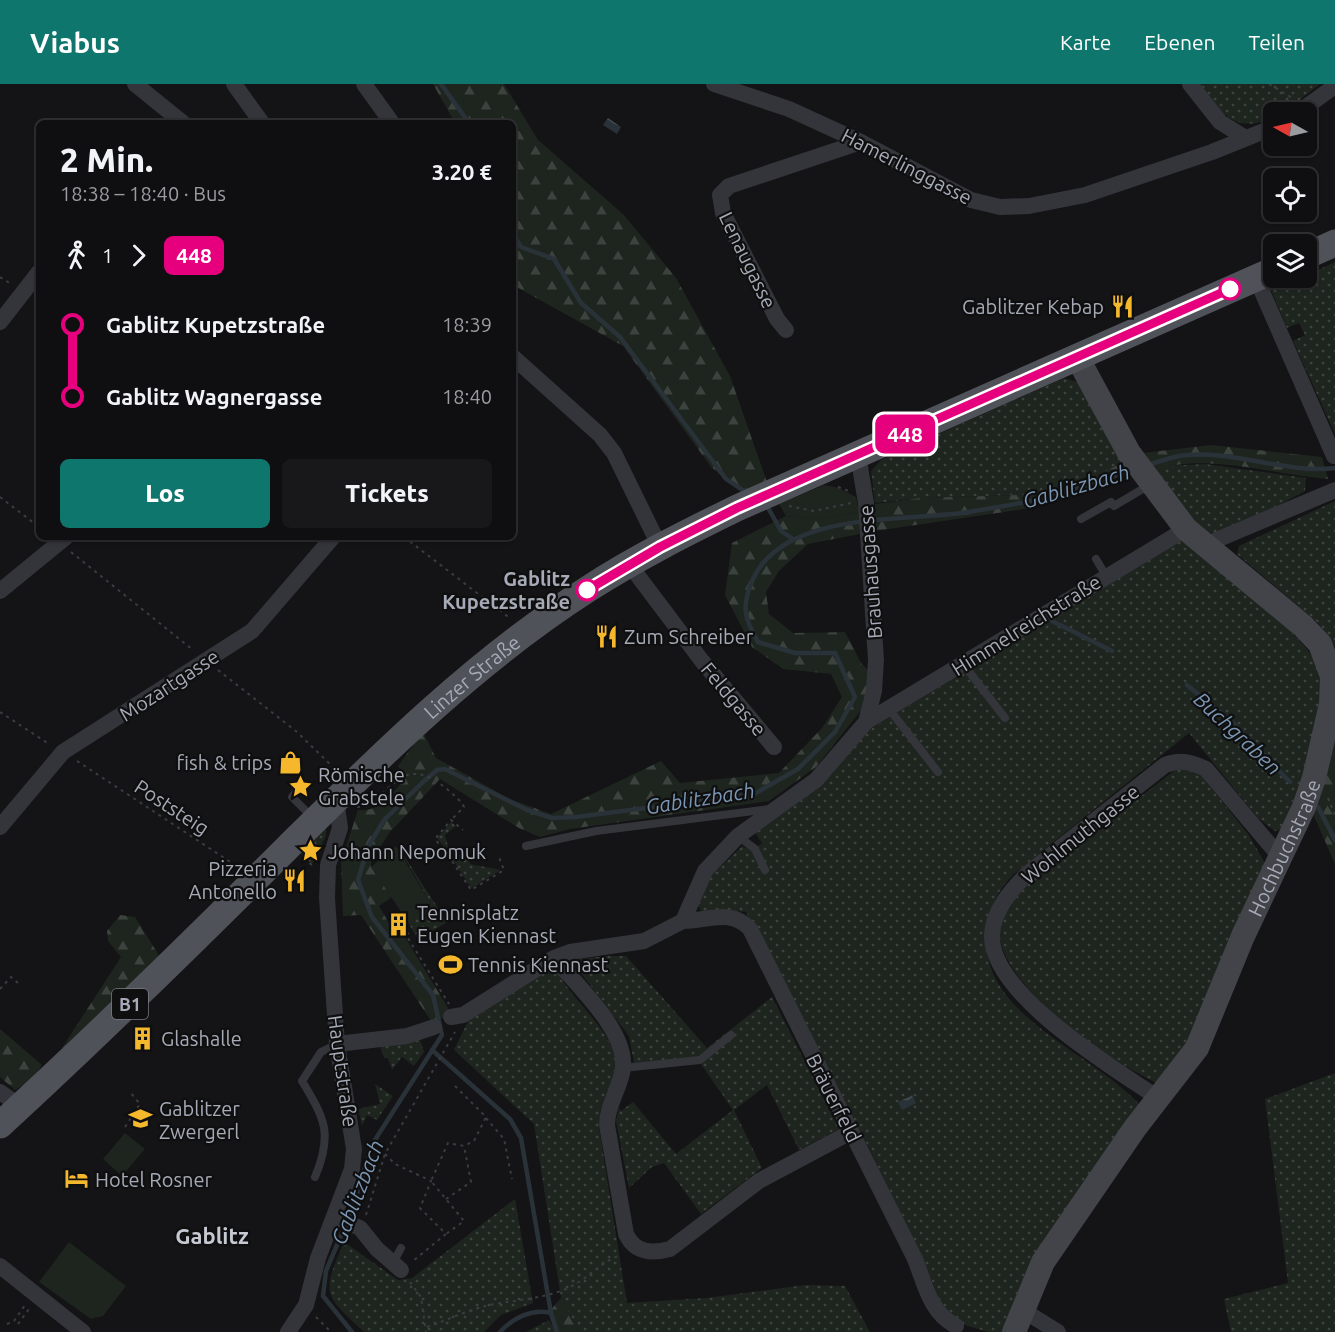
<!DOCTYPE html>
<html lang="de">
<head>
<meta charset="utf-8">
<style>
  body { margin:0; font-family:Ubuntu,sans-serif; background:#181719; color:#f1f3f6; height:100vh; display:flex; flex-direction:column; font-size:22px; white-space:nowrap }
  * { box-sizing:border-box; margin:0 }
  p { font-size:20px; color:#9b9c9f }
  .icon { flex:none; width:33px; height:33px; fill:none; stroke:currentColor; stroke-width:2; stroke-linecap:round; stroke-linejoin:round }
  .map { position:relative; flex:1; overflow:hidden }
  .details { position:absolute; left:36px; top:36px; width:480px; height:420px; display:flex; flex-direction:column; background:#0f0e10; border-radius:9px; box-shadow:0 2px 4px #0004,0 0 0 2px #2f2e30 }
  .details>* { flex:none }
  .badge { padding:0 12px; border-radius:9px; font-size:21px; line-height:39px }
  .needle { width:39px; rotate:278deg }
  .buttons { position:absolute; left:1263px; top:18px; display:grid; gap:12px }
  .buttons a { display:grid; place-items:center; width:54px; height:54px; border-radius:9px; background:#0f0e10; box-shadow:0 2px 4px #0004,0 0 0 2px #2f2e30; font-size:30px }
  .map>.badge { position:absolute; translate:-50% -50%; box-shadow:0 0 0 3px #fff }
  .legs { display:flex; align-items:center; gap:9px; height:66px; padding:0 24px; font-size:20px }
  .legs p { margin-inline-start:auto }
  .headline { display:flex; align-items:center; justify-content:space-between; height:102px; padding:0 24px }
  h1 { font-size:33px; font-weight:800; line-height:45px }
  .action { display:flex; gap:12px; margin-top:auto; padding:12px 24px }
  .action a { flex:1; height:69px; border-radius:9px; background:#0f766e; color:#fff; font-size:24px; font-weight:800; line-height:69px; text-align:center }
  .action a+a { background:#181719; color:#f1f3f6 }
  ul { padding:0 24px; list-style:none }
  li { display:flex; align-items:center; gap:21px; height:72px; font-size:22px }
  li i { display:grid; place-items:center; width:9px; height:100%; margin:0 8px; background:currentColor }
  li i::after { content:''; width:15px; height:15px; margin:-8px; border:4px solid; border-radius:50%; background:#0f0e10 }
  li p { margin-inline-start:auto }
  li:first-child i { background:linear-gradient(#0000 50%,currentColor 0) }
  li:last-child i { background:linear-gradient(currentColor 50%,#0000 0) }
  header { display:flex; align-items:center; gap:36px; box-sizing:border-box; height:84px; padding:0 30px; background:#0f766e; color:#fff }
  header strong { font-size:28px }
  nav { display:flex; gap:33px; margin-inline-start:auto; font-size:21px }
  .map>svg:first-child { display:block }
  .grass { fill:url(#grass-dots) }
  .forest { fill:url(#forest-firs) }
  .park { fill:#1e251f }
  .water { fill:url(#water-waves) }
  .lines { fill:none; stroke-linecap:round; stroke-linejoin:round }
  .stream { stroke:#2a3239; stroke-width:4.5 }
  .path { stroke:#3a3c41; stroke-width:2; stroke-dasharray:3 4.5; stroke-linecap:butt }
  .lane { stroke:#34353a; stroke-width:8 }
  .street { stroke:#34353a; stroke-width:16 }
  .secondary { stroke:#42444a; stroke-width:24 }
  .primary { stroke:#505259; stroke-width:27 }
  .line-1-casing { stroke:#fff; stroke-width:14 }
  .line-1 { stroke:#e6007e; stroke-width:9 }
  .stop-1-dot { fill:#fff; stroke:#e6007e; stroke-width:3 }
  .labels { text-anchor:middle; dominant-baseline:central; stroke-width:4.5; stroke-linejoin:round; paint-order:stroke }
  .shield { fill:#0f0f10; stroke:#787c84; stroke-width:1.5 }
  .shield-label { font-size:18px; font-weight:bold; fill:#a5aab6 }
  .street-label { font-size:20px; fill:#a5aab6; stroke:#0f0f10 }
  .poi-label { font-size:20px; fill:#a5aab6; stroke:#0f0f10; text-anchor:start }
  .stop-label { font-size:20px; font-weight:bold; fill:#a5aab6; stroke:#0f0f10; text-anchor:end }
  .water-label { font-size:21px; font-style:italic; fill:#7b96b2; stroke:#0f0f10 }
  .quarter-label { font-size:22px; font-weight:bold; fill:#c6c9d2; stroke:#0f0f10 }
</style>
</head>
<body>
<header>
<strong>Viabus</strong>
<nav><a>Karte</a><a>Ebenen</a><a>Teilen</a></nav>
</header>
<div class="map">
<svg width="1335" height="1248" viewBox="0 0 1335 1248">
  <defs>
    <pattern id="grass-dots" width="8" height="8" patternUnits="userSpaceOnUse" patternTransform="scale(1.5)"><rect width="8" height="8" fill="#1e251f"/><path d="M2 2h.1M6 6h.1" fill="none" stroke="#3c423d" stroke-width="1.8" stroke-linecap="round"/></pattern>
    <pattern id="forest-firs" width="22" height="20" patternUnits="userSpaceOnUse" patternTransform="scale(1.5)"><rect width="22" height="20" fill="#1e251f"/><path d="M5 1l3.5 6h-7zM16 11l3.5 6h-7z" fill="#3c423d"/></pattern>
    <pattern id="water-waves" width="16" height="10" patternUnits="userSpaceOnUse" patternTransform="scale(1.5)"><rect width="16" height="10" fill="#2a3239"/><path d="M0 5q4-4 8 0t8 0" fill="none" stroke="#464d53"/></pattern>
  </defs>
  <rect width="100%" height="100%" fill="#141315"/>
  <path class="grass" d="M1198,0H1320L1288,25L1274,28L1273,33C1237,52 1219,28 1198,0Z
    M1335,178V350L1293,257L1305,251L1299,239L1287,244L1271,206L1300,194H1306L1307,191Z
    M1064,294L1077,298L1125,377L1082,400L1053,410L920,414L875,419L871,387L881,376Z
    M1205,380L1306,394L1305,407C1286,417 1231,449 1212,449C1207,449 1202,447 1198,446L1151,387L1164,382Z
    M1335,417V563L1318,539L1237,470L1239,462Z
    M1181,456C1216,483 1306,549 1321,588C1335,621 1295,713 1281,746L1275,747L1258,734L1189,649L1015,789C998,805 990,822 987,845C975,930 1093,968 1141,1022L1037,1167L1019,1204L1005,1248H988L965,1241L954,1236L943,1225L923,1175L869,1064L746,828L726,826L702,828L696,819L709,794L742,762L752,767L762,759L755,749L799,718L859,652Z
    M1179,683L1201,691L1248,750L1268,784L1188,962L1159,1000C1112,979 1008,908 1000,854C997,836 1014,815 1025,802Z
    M451,738L456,742L445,751L450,770L437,754Z
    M326,742V752L312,780L300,768Z
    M397,761L447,838L418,856L406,835L431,820Z
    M467,769L470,780L501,786L471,804L451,773Z
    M606,872H626L707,964L772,913L839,1045L799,1066L767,1001L734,1026L762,1084L701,1130L664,1079L652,1083L629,1104L616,1037L619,1024L621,1027L633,1018L676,1070L733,1026L696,973L634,979L629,952L574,880L580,875Z
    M548,883L556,885C570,916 619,950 616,986C614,999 603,1012 601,1025C599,1031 600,1038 599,1044L627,1219L706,1214L805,1201L845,1202L870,1248H579L561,1214L534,1040L454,966L471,931Z
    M419,953L424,968L414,982L402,973L392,986L388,974H384L380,962Z
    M1335,989V1248H1231L1224,1215L1288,1199L1265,1015Z
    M375,1000L393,1012L377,1036L367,1031L362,1042L358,1025L380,1020Z
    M515,1115L533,1219L501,1231L484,1248H364C322,1209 322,1210 344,1158L398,1196L412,1194Z
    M549,1236L556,1248H526Z"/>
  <path class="forest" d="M433,0H504L538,56L624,131L676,194L730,292L768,401L742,409L711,383L623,262L513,201V39H455Z
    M1211,361L1322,373L1328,395C1272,391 1206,367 1151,387L1143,369Z
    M1125,377L1133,388L1031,424L875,447V420L920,414L1052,410L1082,400Z
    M859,428L860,450L808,460L779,487L766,508L769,530L793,549L845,548L861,579L870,588L866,620L816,683L769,717L570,745L540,753L519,744L440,695L390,748L371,777V783L392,813L379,822L397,853L403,850L448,924L447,931L433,940L361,831L343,832L341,778L358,726C379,729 392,709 405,695L398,682L423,648L436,674L510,715L551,730L661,677L680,699L779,689L822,644L842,613L831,590L783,585L752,563L725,511L732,459L786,432L819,435Z
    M1335,624V780L1314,732Z
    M120,831L135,833L160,873L66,969L62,964L121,873L108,857L107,847Z
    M0,945L42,981L32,996L15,1006L0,993Z
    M561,1214L579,1248H556L548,1229Z"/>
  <path class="park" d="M824,401L839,404L856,413L859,428L819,435L786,432L779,420Z
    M396,762L431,820L406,835L371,783Z
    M125,1049L145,1065L122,1092L103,1075Z
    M69,1158L126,1202L103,1232L91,1235L39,1198Z"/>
  <path class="water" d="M608,34L621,43L617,50L603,41Z
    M912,1011L916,1019L902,1026L898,1018Z"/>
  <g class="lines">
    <path class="stream" d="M441,0L469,39
      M513,150L521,163L554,175L581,219L620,253L726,395L744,407L749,406
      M1148,381C1158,378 1169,374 1179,372C1231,364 1283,390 1335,384
      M766,420L781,447L793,455
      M1052,537L1112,567
      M1187,601L1232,638L1290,698
      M1318,723L1335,756
      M432,966L510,1035L521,1054L551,1229
      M348,1135C359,1110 363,1084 373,1059L442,951L433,911L372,833L358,796L368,763L384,736L423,698L437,686L445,685L527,726L552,734L576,733L754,710L798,685L835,648L855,613L835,569H795L758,558C744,534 741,522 753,495C785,426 905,438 969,428C992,424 1017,420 1041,415C1072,408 1101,395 1132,386
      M345,1142L326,1187L323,1212L352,1248
      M500,1248C513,1234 532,1224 551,1229L557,1248"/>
    <path class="path" d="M1269,0L1292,14
      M0,193L11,200
      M838,403L849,407
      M0,413L39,443
      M789,422L814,427L851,419
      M404,453L511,535
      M71,468L193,566
      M218,586L297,648L337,687
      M0,628L49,660
      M77,677L238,783
      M1328,714L1335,731
      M357,723L369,722C379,713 389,702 401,694C422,680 448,705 462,719L464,723L451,736
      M470,766L448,771L471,806L504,786L498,771
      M448,771L435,755L451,736L463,746
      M304,774L313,782
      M409,849L406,851L449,920
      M0,905L11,893L19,900
      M455,1002L486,1033L474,1057L464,1062
      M486,1034L504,1055L512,1095
      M125,1043L140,1020L130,1008
      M385,1070L395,1080L431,1097L420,1124L446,1150L413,1177
      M446,1115L471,1098L464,1062L448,1059L431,1097L464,1137L446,1150
      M366,1131L385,1070L455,948
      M410,1198L421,1213L426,1248
      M316,1233L331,1248
      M7,1240L14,1237L25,1221
      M18,1240L29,1225
      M427,1243C447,1236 468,1226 489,1221C515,1216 541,1215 566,1205C587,1196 600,1178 621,1171"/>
    <path class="lane" d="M1081,435L1111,418L1114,422L1151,400
      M1096,475L1106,492
      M963,580L1005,634
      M889,625L938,688
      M297,706L292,713L313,734
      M738,752L755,765L765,786
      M526,762L596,747L770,725
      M623,984L700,976L731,951
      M315,1093C333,1050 325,1035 302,997L321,968L337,960
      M393,1179L401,1164"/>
    <path class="street" d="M135,0L183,39
      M234,0L262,39
      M364,0L392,39
      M714,0L789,25L861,58L971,116L1000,123L1029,122L1085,111L1212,68L1274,43
      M1190,0L1220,38L1244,53
      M1299,28L1335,2
      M1256,194L1334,372
      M0,238L39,188
      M786,246L777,235L723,129L720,111L729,102L861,58
      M513,273L600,351L614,369L660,463
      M1207,460L1335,406
      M629,480L702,577L774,663
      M0,507L66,453
      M866,638L1186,445
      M0,743L63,668L252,547L333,453
      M683,837C708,837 731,824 750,845L915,1175C925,1200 930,1229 956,1242
      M554,874C577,901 626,946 623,983C621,1004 607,1019 607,1041L626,1150C635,1169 651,1170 670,1165L759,1097L851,1048
      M451,933L463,931L554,874L570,868L644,857L683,837L705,787L738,752L816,696L866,638L874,607L876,576L866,419L858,371
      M337,960L407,952L434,943
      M0,1008L20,1022
      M1158,1014C1114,984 990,910 992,851C993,826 1012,805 1028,789L1165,681C1181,675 1191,678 1206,685L1281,774
      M334,1133L360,1144L377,1165L401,1186
      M0,1182L83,1248
      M1021,1225L1058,1248
      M288,1248L306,1221L318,1174L352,1085L354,1065L337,960L327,814L328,781L340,744L336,716"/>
    <path class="secondary" id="s1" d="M1014,1248L1043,1178L1135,1044L1197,964L1243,852L1304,723L1314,694L1331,620L1332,592L1320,560L1303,542L1186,445L1129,369L1077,273"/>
    <g class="primary">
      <path d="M1306,172L1335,159"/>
      <path id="s2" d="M0,1041C99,950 195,856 290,761C383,669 477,576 588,505C636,474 686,449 737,424L1274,186"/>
    </g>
  </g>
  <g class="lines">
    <defs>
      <path id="line-1" d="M587,506L660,463L737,424L1230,205"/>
    </defs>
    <use href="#line-1" class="line-1-casing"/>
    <use href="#line-1" class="line-1"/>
  </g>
  <defs>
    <symbol id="restaurant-bare" viewBox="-9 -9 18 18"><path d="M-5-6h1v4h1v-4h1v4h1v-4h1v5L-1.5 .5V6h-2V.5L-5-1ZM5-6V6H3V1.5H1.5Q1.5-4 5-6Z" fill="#f5b82c" stroke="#0f0f10" stroke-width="2.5" paint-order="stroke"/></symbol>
    <symbol id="shop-bare" viewBox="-9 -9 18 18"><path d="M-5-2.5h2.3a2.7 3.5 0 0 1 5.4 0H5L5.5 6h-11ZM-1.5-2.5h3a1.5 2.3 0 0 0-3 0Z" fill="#f5b82c" stroke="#0f0f10" stroke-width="2.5" paint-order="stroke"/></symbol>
    <symbol id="sight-bare" viewBox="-9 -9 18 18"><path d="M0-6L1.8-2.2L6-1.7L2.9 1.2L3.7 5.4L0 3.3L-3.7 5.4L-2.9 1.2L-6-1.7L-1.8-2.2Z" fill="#f5b82c" stroke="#0f0f10" stroke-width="2.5" paint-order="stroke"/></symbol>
    <symbol id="building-bare" viewBox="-9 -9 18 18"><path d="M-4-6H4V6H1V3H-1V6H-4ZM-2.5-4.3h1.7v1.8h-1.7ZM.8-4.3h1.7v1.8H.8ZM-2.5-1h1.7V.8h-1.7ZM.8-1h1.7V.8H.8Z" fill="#f5b82c" stroke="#0f0f10" stroke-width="2.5" paint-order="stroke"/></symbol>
    <symbol id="stadium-bare" viewBox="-9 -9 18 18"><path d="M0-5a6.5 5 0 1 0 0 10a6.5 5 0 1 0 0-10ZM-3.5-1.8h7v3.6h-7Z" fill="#f5b82c" stroke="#0f0f10" stroke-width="2.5" paint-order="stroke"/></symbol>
    <symbol id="school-bare" viewBox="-9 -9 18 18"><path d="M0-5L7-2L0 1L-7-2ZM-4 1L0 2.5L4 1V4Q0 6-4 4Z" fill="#f5b82c" stroke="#0f0f10" stroke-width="2.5" paint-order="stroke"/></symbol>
    <symbol id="hotel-bare" viewBox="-9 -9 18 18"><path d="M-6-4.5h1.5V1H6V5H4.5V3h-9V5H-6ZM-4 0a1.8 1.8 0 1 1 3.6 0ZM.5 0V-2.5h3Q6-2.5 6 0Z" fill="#f5b82c" stroke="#0f0f10" stroke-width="2.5" paint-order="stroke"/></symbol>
  </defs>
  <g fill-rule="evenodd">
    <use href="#restaurant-bare" x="1106" y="206" width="33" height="33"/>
    <use href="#restaurant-bare" x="590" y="536" width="33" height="33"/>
    <use href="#shop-bare" x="274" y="662" width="33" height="33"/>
    <use href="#sight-bare" x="284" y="686" width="33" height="33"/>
    <use href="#sight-bare" x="294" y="750" width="33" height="33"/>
    <use href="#restaurant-bare" x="278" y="780" width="33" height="33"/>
    <use href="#building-bare" x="382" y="824" width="33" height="33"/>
    <use href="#stadium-bare" x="434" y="864" width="33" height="33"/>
    <use href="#building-bare" x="126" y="938" width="33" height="33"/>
    <use href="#school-bare" x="124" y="1018" width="33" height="33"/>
    <use href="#hotel-bare" x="60" y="1078" width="33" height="33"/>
  </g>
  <g class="stop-1-dot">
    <circle cx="1230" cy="205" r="10"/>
    <circle cx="587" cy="506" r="10"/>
  </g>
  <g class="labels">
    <rect class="shield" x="112" y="905" width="36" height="30" rx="4.5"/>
    <g class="shield-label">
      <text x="130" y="920">B1</text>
    </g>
    <g class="street-label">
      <text transform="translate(907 82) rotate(27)">Hamerlinggasse</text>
      <text transform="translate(748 176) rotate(64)">Lenaugasse</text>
      <text transform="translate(870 488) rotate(-94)">Brauhausgasse</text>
      <text transform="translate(1026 541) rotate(-32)">Himmelreichstraße</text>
      <text stroke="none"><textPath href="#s2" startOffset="651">Linzer Straße</textPath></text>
      <text transform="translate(169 601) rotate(-33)">Mozartgasse</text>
      <text transform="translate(734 615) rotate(50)">Feldgasse</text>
      <text transform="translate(172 723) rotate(33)">Poststeig</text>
      <text transform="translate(1080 750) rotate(-39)">Wohlmuthgasse</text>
      <text stroke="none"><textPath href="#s1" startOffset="558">Hochbuchstraße</textPath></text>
      <text transform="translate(343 987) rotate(82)">Hauptstraße</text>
      <text transform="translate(834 1014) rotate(63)">Bräuerfeld</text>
    </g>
    <g class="poi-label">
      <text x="1104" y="222" text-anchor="end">Gablitzer Kebap</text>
      <text x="624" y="552">Zum Schreiber</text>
      <text x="272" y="678" text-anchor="end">fish &amp; trips</text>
      <text x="318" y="690">Römische<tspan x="318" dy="23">Grabstele</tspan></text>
      <text x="328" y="767">Johann Nepomuk</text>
      <text x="277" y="784" text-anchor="end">Pizzeria<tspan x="277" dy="23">Antonello</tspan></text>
      <text x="417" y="828">Tennisplatz<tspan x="417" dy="23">Eugen Kiennast</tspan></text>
      <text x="468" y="880">Tennis Kiennast</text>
      <text x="161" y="954">Glashalle</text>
      <text x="159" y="1024">Gablitzer<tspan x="159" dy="23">Zwergerl</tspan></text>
      <text x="95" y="1095">Hotel Rosner</text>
    </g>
    <g class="stop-label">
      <text x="570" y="494">Gablitz<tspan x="570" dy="23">Kupetzstraße</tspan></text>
    </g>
    <g class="water-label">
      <text transform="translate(1076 402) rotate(-16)">Gablitzbach</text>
      <text transform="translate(1238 649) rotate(43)">Buchgraben</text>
      <text transform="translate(700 714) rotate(-9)">Gablitzbach</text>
      <text transform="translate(357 1108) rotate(-69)">Gablitzbach</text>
    </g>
    <g class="quarter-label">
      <text x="212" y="1151">Gablitz</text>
    </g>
  </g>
</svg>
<div class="buttons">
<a><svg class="needle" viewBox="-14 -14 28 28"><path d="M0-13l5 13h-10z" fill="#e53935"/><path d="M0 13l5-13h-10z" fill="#9b9c9f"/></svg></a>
<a><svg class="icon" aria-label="locate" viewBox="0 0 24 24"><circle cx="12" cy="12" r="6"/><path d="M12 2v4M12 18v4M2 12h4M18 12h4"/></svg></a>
<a><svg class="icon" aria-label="layers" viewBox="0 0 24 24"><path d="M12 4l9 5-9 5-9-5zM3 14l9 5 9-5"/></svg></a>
</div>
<b class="badge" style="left:905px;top:350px;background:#e6007e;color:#fff">448</b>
<section class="details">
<div class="headline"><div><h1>2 Min.</h1><p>18:38 – 18:40 · Bus</p></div><b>3.20 €</b></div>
<div class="legs"><svg class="icon" aria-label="walk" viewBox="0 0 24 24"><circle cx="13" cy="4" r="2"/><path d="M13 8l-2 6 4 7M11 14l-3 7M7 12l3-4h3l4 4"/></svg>1<svg class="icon" aria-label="forward" viewBox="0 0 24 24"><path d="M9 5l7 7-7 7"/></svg><b class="badge" style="background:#e6007e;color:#fff">448</b></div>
<ul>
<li><i style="color:#e6007e"></i><b>Gablitz Kupetzstraße</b><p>18:39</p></li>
<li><i style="color:#e6007e"></i><b>Gablitz Wagnergasse</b><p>18:40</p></li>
</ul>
<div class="action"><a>Los</a><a>Tickets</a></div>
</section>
</div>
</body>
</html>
